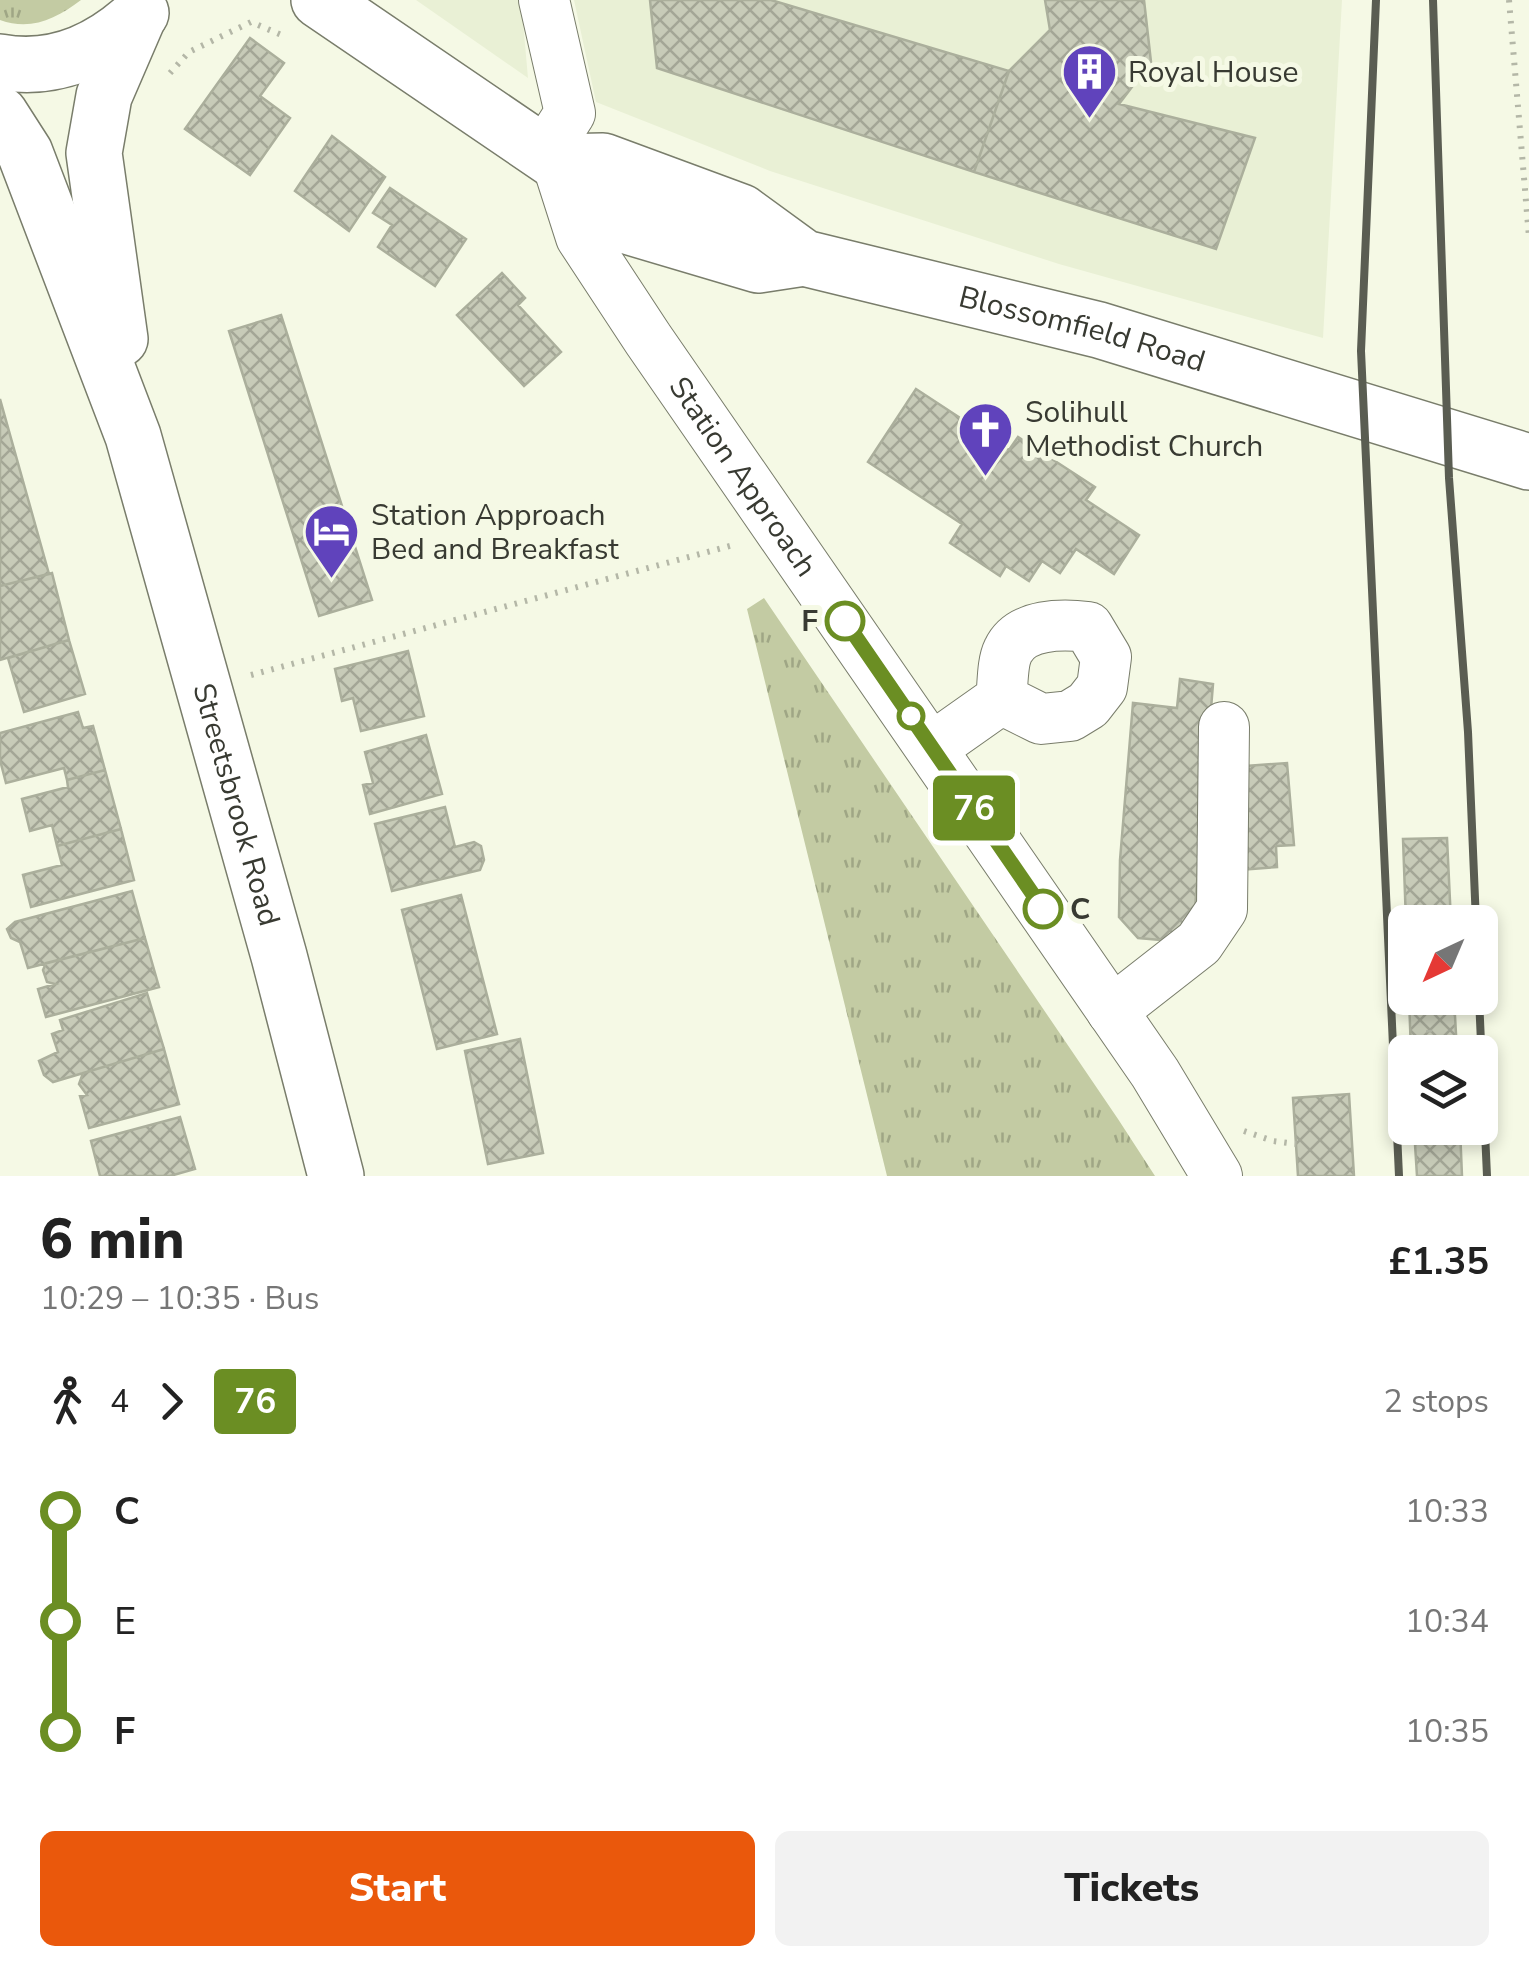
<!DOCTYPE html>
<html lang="en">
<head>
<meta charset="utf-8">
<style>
  body { margin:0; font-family:"Nunito Sans",sans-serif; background:#f2f2f2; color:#222; height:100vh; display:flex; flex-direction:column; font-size:38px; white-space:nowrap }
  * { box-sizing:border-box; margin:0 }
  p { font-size:32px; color:#767676 }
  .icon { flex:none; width:55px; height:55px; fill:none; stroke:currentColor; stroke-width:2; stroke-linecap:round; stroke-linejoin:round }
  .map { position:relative; height:1176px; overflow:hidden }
  .panel { display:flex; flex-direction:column; background:#fff; flex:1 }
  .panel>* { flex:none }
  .badge { padding:0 20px; border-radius:8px; font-size:35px; line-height:65px }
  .needle { width:65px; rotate:224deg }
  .buttons { position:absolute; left:1388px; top:905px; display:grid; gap:20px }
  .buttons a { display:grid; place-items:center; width:110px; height:110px; border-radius:15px; background:#fff; box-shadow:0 5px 15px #0003; font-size:50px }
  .map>.badge { position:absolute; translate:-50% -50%; box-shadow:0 0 0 5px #fff }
  .legs { display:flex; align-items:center; gap:15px; height:110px; padding:0 40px; font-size:32px }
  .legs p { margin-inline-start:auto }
  .headline { display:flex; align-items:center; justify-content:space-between; height:170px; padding:0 40px }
  h1 { font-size:55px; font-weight:800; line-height:75px }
  .button { display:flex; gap:20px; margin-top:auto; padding:20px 40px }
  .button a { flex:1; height:115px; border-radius:15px; background:#ea580c; color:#fff; font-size:40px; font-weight:800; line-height:115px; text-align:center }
  .button a+a { background:#f2f2f2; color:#222 }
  ul { padding:0 40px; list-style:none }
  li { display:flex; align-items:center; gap:35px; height:110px; font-size:38px }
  li i { display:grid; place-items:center; width:15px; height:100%; margin:0 12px; background:currentColor }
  li i::after { content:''; width:25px; height:25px; margin:-12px; border:8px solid; border-radius:50%; background:#fff }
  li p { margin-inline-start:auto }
  li:first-child i { background:linear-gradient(#0000 50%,currentColor 0) }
  li:last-child i { background:linear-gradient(currentColor 50%,#0000 0) }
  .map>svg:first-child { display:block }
  .built { fill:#e9f0d5 }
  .grass { fill:url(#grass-tufts) }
  .building { fill:url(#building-cross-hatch); stroke:#abaf9c; stroke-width:2.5 }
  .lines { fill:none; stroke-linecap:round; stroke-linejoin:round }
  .minor-casing { stroke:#797d6b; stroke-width:52 }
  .major-casing { stroke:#797d6b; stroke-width:58 }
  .path { stroke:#b4b7a7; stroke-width:6; stroke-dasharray:2.5 8; stroke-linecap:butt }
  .minor { stroke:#fff; stroke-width:50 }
  .major { stroke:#fff; stroke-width:55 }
  .rail { stroke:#5a5d52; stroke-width:8 }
  .line-1-casing { stroke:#fff; stroke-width:22 }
  .line-1 { stroke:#6b8e23; stroke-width:15 }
  .stop-1-dot { fill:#fff; stroke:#6b8e23; stroke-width:5 }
  .labels { text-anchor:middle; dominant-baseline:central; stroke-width:10; stroke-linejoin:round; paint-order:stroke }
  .poi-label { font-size:30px; fill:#383a32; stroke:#f5f9e5; text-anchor:start }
  .street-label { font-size:30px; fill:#383a32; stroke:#f5f9e5 }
  .stop-label { font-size:30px; font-weight:bold; fill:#383a32; stroke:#f5f9e5; text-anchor:end }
</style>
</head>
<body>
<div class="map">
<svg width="1529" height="1176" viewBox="0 0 1529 1176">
  <defs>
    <pattern id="grass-tufts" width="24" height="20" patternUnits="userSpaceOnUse" patternTransform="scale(2.5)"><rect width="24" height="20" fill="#c3cba3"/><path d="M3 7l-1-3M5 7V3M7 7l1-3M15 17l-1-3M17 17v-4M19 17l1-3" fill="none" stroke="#9fa685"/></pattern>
    <pattern id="building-cross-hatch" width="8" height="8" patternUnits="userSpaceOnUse" patternTransform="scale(2.5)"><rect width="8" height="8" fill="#c7cbb8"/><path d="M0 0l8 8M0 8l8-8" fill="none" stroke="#a3a696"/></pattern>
  </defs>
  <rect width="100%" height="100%" fill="#f5f9e5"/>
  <path class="built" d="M416,0H521L528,78Z
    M574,0H1342L1323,338L1059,264L770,171L596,102Z"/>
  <path class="grass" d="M0,0H81C56,19 31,31 0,20Z
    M764,598L1118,1119L1155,1176H887L747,609Z"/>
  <path class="building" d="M650,0H771L1009,71L974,172L657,68Z
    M1045,0H1144L1151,62L1119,104L1255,138L1216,249L974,172L1009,71L1050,30Z
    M250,38L284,63L260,96L290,118L250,175L185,129Z
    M332,136L385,177L349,231L295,191Z
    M390,188L466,239L435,286L378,247L392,225L373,213Z
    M502,273L525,298L518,305L561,352L524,386L457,315Z
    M281,315L372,600L319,616L229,331Z
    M916,389L1009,450L1018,437L1095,487L1086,500L1139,535L1114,574L1076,549L1060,573L1042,561L1029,581L1006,566L1000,576L950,543L962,524L868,462Z
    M0,399L49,574L0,586Z
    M52,573L69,640L0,660V586Z
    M69,640L85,694L24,712L8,658Z
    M408,651L424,716L361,731L353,698L342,701L335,669Z
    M1180,679L1213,684L1194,920L1172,941L1138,938L1119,917L1120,860L1133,703L1177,708Z
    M78,712L83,728L93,726L105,770L67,780L64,768L6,783L0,760V733Z
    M426,735L442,794L370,814L363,785L373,783L365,752Z
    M1287,763L1294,845L1276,846L1277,867L1240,870L1233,767Z
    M105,770L121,829L57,846L52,825L30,831L22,799L68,787L67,780Z
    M445,807L455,847L474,842L481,846L484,860L480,870L392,891L375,824Z
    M121,829L134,880L31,907L23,875L62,865L57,846Z
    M1447,838L1451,922H1406L1403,839Z
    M132,891L145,938L28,968L20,942L11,938L7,929L15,922Z
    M461,895L497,1034L437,1049L402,910Z
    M145,938L159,987L46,1017L38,989L55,984L47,982L43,970L46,963Z
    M147,993L164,1049L53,1082L44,1075L39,1061L58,1052L52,1034L63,1030L60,1020Z
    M1409,998H1454L1457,1052H1411Z
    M520,1039L543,1153L488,1164L465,1051Z
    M164,1049L179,1104L89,1128L80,1096L87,1095L79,1084L83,1073Z
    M1349,1094L1354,1176H1298L1293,1098Z
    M180,1117L195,1169L170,1176H100L91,1141Z
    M1414,1128H1460L1462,1176H1417Z"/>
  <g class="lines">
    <defs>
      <g id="minor">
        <path d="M544,154L570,113L544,0"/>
        <path id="s1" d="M557,162L581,237L648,339L1155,1073L1217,1176"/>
        <path d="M933,747L1001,699C1003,685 1002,663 1008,651C1021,623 1063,624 1088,627L1106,657L1102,687L1088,705L1070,716L1041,719L1001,699"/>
        <path d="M1112,1011L1199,943L1222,909L1224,727"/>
      </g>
      <g id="major">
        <path d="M319,0L557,162L610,221L758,265L804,258"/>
        <path d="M0,62C55,72 102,50 141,13"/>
        <path id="s2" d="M0,114L25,153L133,436L279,956L336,1176"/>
        <path id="s3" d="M557,162L603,161L741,212L804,258L1099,330L1529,462"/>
        <path d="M120,339L94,153L104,96L139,15"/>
      </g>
    </defs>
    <use href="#minor" class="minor-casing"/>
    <use href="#major" class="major-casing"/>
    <path class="path" d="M1509,0L1529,237
      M170,73L189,52L251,22L284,36
      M251,675L737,544
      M1429,1030L1430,1052
      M1432,1128L1433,1139
      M1244,1131L1273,1141L1296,1144"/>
    <use href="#minor" class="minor"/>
    <use href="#major" class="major"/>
    <path class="rail" d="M1376,0L1361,351L1399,1176
      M1433,0L1449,478L1468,732L1476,922
      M1479,998L1487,1176"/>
  </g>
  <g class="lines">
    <defs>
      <path id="line-1" d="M845,621L1043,909"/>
    </defs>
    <use href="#line-1" class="line-1-casing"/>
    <use href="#line-1" class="line-1"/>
  </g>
  <defs>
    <symbol id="building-pin" viewBox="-11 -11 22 30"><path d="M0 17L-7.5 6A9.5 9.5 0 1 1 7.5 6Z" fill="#6043bc" stroke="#f5f9e5"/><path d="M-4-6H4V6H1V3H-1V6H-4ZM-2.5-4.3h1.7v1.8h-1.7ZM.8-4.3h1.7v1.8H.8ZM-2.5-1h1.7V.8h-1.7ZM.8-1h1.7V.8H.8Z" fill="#fff"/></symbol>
    <symbol id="church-pin" viewBox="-11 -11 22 30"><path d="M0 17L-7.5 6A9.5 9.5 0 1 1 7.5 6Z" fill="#6043bc" stroke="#f5f9e5"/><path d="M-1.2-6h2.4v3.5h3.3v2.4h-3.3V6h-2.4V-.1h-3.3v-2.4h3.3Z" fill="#fff"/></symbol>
    <symbol id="hotel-pin" viewBox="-11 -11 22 30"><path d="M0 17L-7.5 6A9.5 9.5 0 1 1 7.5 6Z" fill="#6043bc" stroke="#f5f9e5"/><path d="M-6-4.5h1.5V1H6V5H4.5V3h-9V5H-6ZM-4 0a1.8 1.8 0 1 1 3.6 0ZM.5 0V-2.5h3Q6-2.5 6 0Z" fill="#fff"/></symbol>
  </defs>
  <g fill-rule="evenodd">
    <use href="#building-pin" x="1058" y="40" width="63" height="86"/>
    <use href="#church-pin" x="954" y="398" width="63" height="86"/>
    <use href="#hotel-pin" x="300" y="500" width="63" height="86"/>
  </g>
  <g class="stop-1-dot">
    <circle cx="845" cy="621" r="18"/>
    <circle cx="911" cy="716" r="12"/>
    <circle cx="1043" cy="909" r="18"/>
  </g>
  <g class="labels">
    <g class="poi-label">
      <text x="1128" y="72">Royal House</text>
      <text x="1025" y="412">Solihull<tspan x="1025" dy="34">Methodist Church</tspan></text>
      <text x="371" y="515">Station Approach<tspan x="371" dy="34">Bed and Breakfast</tspan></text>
    </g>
    <g class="street-label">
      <text stroke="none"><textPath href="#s3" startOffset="558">Blossomfield Road</textPath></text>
      <text stroke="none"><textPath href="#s1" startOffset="368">Station Approach</textPath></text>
      <text stroke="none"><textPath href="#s2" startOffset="732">Streetsbrook Road</textPath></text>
    </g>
    <g class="stop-label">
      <text x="818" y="621">F</text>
      <text x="1070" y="909" text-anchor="start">C</text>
    </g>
  </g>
</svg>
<div class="buttons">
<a><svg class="needle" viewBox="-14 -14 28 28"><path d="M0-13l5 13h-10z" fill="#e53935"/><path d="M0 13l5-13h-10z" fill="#767676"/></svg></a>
<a><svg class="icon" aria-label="layers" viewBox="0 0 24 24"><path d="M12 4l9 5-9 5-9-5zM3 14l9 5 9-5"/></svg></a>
</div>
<b class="badge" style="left:974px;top:808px;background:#6b8e23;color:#fff">76</b>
</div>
<section class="panel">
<div class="headline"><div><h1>6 min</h1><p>10:29 – 10:35 · Bus</p></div><b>£1.35</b></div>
<div class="legs"><svg class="icon" aria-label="walk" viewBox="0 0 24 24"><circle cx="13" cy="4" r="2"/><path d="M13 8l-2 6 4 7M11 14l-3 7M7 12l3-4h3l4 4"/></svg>4<svg class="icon" aria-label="forward" viewBox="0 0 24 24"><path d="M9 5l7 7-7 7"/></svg><b class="badge" style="background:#6b8e23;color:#fff">76</b><p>2 stops</p></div>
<ul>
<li><i style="color:#6b8e23"></i><b>C</b><p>10:33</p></li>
<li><i style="color:#6b8e23"></i><span>E</span><p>10:34</p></li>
<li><i style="color:#6b8e23"></i><b>F</b><p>10:35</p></li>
</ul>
<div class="button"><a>Start</a><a>Tickets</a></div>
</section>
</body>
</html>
